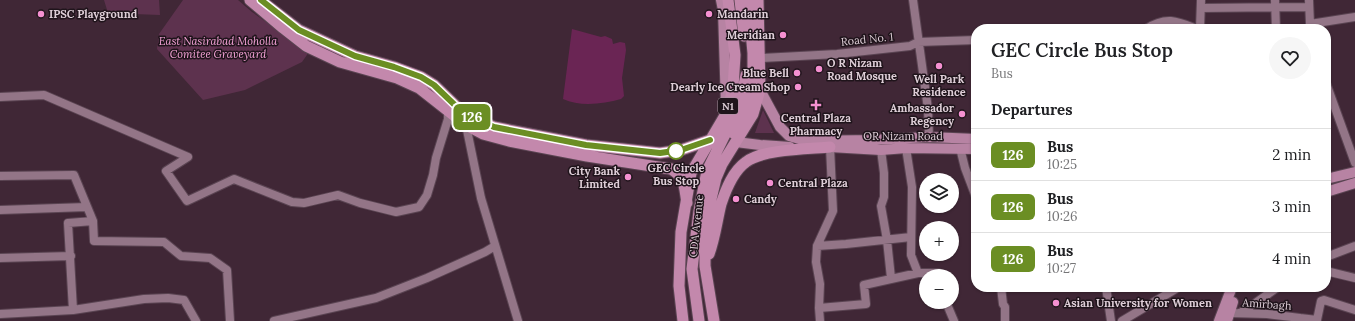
<!DOCTYPE html>
<html lang="en">
<head>
<meta charset="utf-8">
<style>
  body { margin:0; font-family:Lora,serif; background:#f6f6f6; color:#202124; height:100vh; display:flex; flex-direction:column; font-size:15px; white-space:nowrap }
  * { box-sizing:border-box; margin:0 }
  p { font-size:13px; color:#757577 }
  .icon { flex:none; width:22px; height:22px; fill:none; stroke:currentColor; stroke-width:2; stroke-linecap:round; stroke-linejoin:round }
  .map { position:relative; flex:1; overflow:hidden }
  .side { position:absolute; left:971px; top:24px; width:360px; height:268px; display:flex; flex-direction:column; background:#fff; border-radius:16px; box-shadow:0 1px 3px #0004 }
  .side>* { flex:none }
  .badge { padding:0 8px; border-radius:6px; font-size:14px; line-height:26px }
  .controls { position:absolute; left:919px; top:173px; display:grid; gap:8px }
  .controls a { display:grid; place-items:center; width:40px; height:40px; border-radius:50%; background:#fff; box-shadow:0 1px 3px #0004; font-size:20px }
  .map>.badge { position:absolute; translate:-50% -50%; box-shadow:0 0 0 2px #fff }
  h2 { padding:0 20px; font-size:15px; line-height:36px }
  .round { display:grid; place-items:center; flex:none; width:42px; height:42px; border-radius:21px; background:#f6f6f6 }
  .overview { display:flex; align-items:center; justify-content:space-between; height:68px; padding:0 20px }
  h1 { font-size:19px; font-weight:600; line-height:30px }
  ul { padding:0; list-style:none }
  li { display:flex; align-items:center; gap:12px; height:52px; padding:0 20px; border-top:1px solid #e0e0e0 }
  li div { flex:1 }
  li b { display:block; font-size:15px }
  li em { font-style:normal }
  li .badge { min-width:44px; font-weight:700; text-align:center }
  .map>svg:first-child { display:block }
  .green { fill:#5d324e }
  .water { fill:#6a2554 }
  .lines { fill:none; stroke-linecap:round; stroke-linejoin:round }
  .minor-casing { stroke:#5a4452; stroke-width:10 }
  .tertiary-casing { stroke:#5a4452; stroke-width:10 }
  .primary-casing { stroke:#5a4452; stroke-width:12 }
  .trunk-casing { stroke:#5a4452; stroke-width:13 }
  .minor { stroke:#937587; stroke-width:8 }
  .tertiary { stroke:#937587; stroke-width:8 }
  .primary { stroke:#b783a3; stroke-width:10 }
  .trunk { stroke:#c388ac; stroke-width:11 }
  .line-casing { stroke:#fff; stroke-width:9 }
  .line { stroke:#6b8e23; stroke-width:6 }
  .poi-dot { fill:#f590d1; stroke:#1f141b; stroke-width:1.5 }
  .stop-dot { fill:#fff; stroke:#6b8e23; stroke-width:2 }
  .labels { text-anchor:middle; dominant-baseline:central; stroke-width:3; stroke-linejoin:round; paint-order:stroke }
  .shield { fill:#1f141b; stroke:#a5969f; stroke-width:1 }
  .shield-label { font-size:10px; font-weight:bold; fill:#deced7 }
  .poi-label { font-size:11px; font-weight:bold; fill:#deced7; stroke:#1f141b; text-anchor:start }
  .street-label { font-size:11px; fill:#deced7; stroke:#1f141b }
  .park-label { font-size:11px; font-style:italic; fill:#f5a3d7; stroke:#1f141b }
  .stop-label { font-size:11px; font-weight:bold; fill:#deced7; stroke:#1f141b }
</style>
</head>
<body>
<div class="map">
<svg width="1355" height="321" viewBox="0 0 1355 321">
  <rect width="100%" height="100%" fill="#402736"/>
  <path class="green" d="M104,0H159L160,15L108,13Z
    M183,0H238L252,12L309,52L302,62L245,90L203,100L157,49L159,34Z
    M763,110L774,133H775H755Z"/>
  <path class="water" d="M572,29L601,37L605,36L612,39L613,44L620,42L625,43L626,50L622,78L624,96L621,99C603,104 580,107 563,99Z"/>
  <g class="lines">
    <defs>
      <path id="minor" d="M913,0L928,109L929,137
        M1275,0L1276,29
        M1309,0L1310,24
        M1201,8L1309,7
        M1146,29C1166,16 1177,21 1197,29
        M1200,29L1201,0
        M1309,29L1310,24L1355,17
        M760,58L837,54L910,46L918,42L976,40
        M1326,83L1355,163
        M0,97L44,95L188,157L166,171L187,201L234,179L292,202L304,203L338,195L360,203L396,212L419,207L427,195L433,175L436,158L448,119V112
        M906,148L912,187L911,255L918,273
        M960,148L965,168L976,197
        M881,150L884,173V197L881,206L887,240L891,278
        M0,176L74,175L93,221
        M0,210L87,207
        M817,246L846,244L911,237
        M1326,257L1355,246
        M0,258L71,256
        M1001,287L1003,304L1005,307V321
        M1106,287L1111,321
        M946,302L954,321
        M819,308L866,304L864,285L918,273H938L939,276
        M73,310L68,223L93,221L94,241L164,242L181,256L210,258L227,270L230,321
        M1229,313L1267,314L1300,318L1299,321
        M1240,313L1254,304L1278,287
        M0,314L73,310L144,299L168,298L184,300L196,321
        M1300,318L1317,320L1321,301L1324,300L1355,310
        M274,321L376,298L427,278L485,252L495,246
        M820,321L819,308L820,284L816,262L817,246L833,211L830,147"/>
      <path id="tertiary" d="M466,125L481,198L518,321
        M1326,271L1355,278
        M1122,321L1179,287"/>
      <path id="primary" d="M721,0L723,10L726,106
        M760,90L780,127L789,136L806,141L872,140L929,137L976,139
        M736,142L760,145L790,147
        M830,147L881,150L906,148L976,149
        M1326,179L1355,172
        M1326,192L1355,183
        M1219,321L1232,287
        M1227,321L1233,302"/>
      <path id="trunk" d="M250,0L283,28L306,46L340,62L397,78L419,88L466,125L483,134L509,141L587,156L671,169C686,178 684,187 687,203
        M740,0L744,36
        M264,3L299,30L355,56L394,67L421,77L434,85L459,109L476,119L494,127L586,145L660,153L681,150L710,140
        M733,133L748,105L753,75V53L748,0
        M709,254C715,238 717,220 721,204C726,189 733,171 746,162C763,149 808,149 830,147
        M683,321L679,286L681,232L691,173L727,112L733,88L735,55L728,0
        M699,321L692,269L699,211L707,171L740,104L746,75
        M714,321L705,266V247L708,212L716,178L722,164L753,114L760,90L758,0"/>
    </defs>
    <use href="#minor" class="minor-casing"/>
    <use href="#tertiary" class="tertiary-casing"/>
    <use href="#primary" class="primary-casing"/>
    <use href="#trunk" class="trunk-casing"/>
    <use href="#minor" class="minor"/>
    <use href="#tertiary" class="tertiary"/>
    <use href="#primary" class="primary"/>
    <use href="#trunk" class="trunk"/>
  </g>
  <g class="lines">
    <defs>
      <path id="line" d="M261,0L299,30L355,56L394,67L421,77L434,85L459,109L476,119L494,127L586,145L660,153L681,150L710,140"/>
    </defs>
    <use href="#line" class="line-casing"/>
    <use href="#line" class="line"/>
  </g>
  <g class="poi-dot">
    <circle cx="41" cy="14" r="4"/>
    <circle cx="709" cy="14" r="4"/>
    <circle cx="783" cy="35" r="4"/>
    <circle cx="939" cy="66" r="4"/>
    <circle cx="819" cy="69" r="4"/>
    <circle cx="797" cy="73" r="4"/>
    <circle cx="798" cy="87" r="4"/>
    <path d="M814 99h4v4h4v4h-4v4h-4v-4h-4v-4h4z"/>
    <circle cx="962" cy="114" r="4"/>
    <circle cx="628" cy="177" r="4"/>
    <circle cx="770" cy="183" r="4"/>
    <circle cx="736" cy="199" r="4"/>
    <circle cx="1056" cy="303" r="4"/>
  </g>
  <circle class="stop-dot" cx="676" cy="151" r="8"/>
  <g class="labels">
    <rect class="shield" x="718" y="98" width="20" height="16" rx="3"/>
    <g class="shield-label">
      <text x="728" y="106">N1</text>
    </g>
    <g class="poi-label">
      <text x="49" y="14">IPSC Playground</text>
      <text x="717" y="14">Mandarin</text>
      <text x="775" y="35" text-anchor="end">Meridian</text>
      <text x="827" y="63">O R Nizam<tspan x="827" dy="13">Road Mosque</tspan></text>
      <text x="789" y="73" text-anchor="end">Blue Bell</text>
      <text x="939" y="79" text-anchor="middle">Well Park<tspan x="939" dy="13">Residence</tspan></text>
      <text x="790" y="87" text-anchor="end">Dearly Ice Cream Shop</text>
      <text x="954" y="108" text-anchor="end">Ambassador<tspan x="954" dy="13">Regency</tspan></text>
      <text x="816" y="118" text-anchor="middle">Central Plaza<tspan x="816" dy="13">Pharmacy</tspan></text>
      <text x="620" y="171" text-anchor="end">City Bank<tspan x="620" dy="13">Limited</tspan></text>
      <text x="778" y="183">Central Plaza</text>
      <text x="744" y="199">Candy</text>
      <text x="1064" y="303">Asian University for Women</text>
    </g>
    <g class="street-label">
      <text transform="translate(867 39) rotate(-6)">Road No. 1</text>
      <text x="903" y="136">OR Nizam Road</text>
      <text transform="translate(696 226) rotate(-84)">CDA Avenue</text>
      <text transform="translate(1267 304) rotate(4)">Amirbagh</text>
    </g>
    <g class="park-label">
      <text x="218" y="41">East Nasirabad Moholla<tspan x="218" dy="13">Comitee Graveyard</tspan></text>
    </g>
    <g class="stop-label">
      <text x="676" y="168">GEC Circle<tspan x="676" dy="13">Bus Stop</tspan></text>
    </g>
  </g>
</svg>
<div class="controls">
<a><svg class="icon" aria-label="layers" viewBox="0 0 24 24"><path d="M12 4l9 5-9 5-9-5zM3 14l9 5 9-5"/></svg></a>
<a>+</a>
<a>−</a>
</div>
<b class="badge" style="left:472px;top:117px;background:#6b8e23;color:#fff">126</b>
<section class="side">
<div class="overview"><div><h1>GEC Circle Bus Stop</h1><p>Bus</p></div><a class="round"><svg class="icon" aria-label="heart" viewBox="0 0 24 24"><path d="M12 20l-8-8c-3-5 5-10 8-4 3-6 11-1 8 4z"/></svg></a></div>
<h2>Departures</h2>
<ul>
<li><span class="badge" style="background:#6b8e23;color:#fff">126</span><div><b>Bus</b><p>10:25</p></div><em>2 min</em></li>
<li><span class="badge" style="background:#6b8e23;color:#fff">126</span><div><b>Bus</b><p>10:26</p></div><em>3 min</em></li>
<li><span class="badge" style="background:#6b8e23;color:#fff">126</span><div><b>Bus</b><p>10:27</p></div><em>4 min</em></li>
</ul>
</section>
</div>
</body>
</html>
